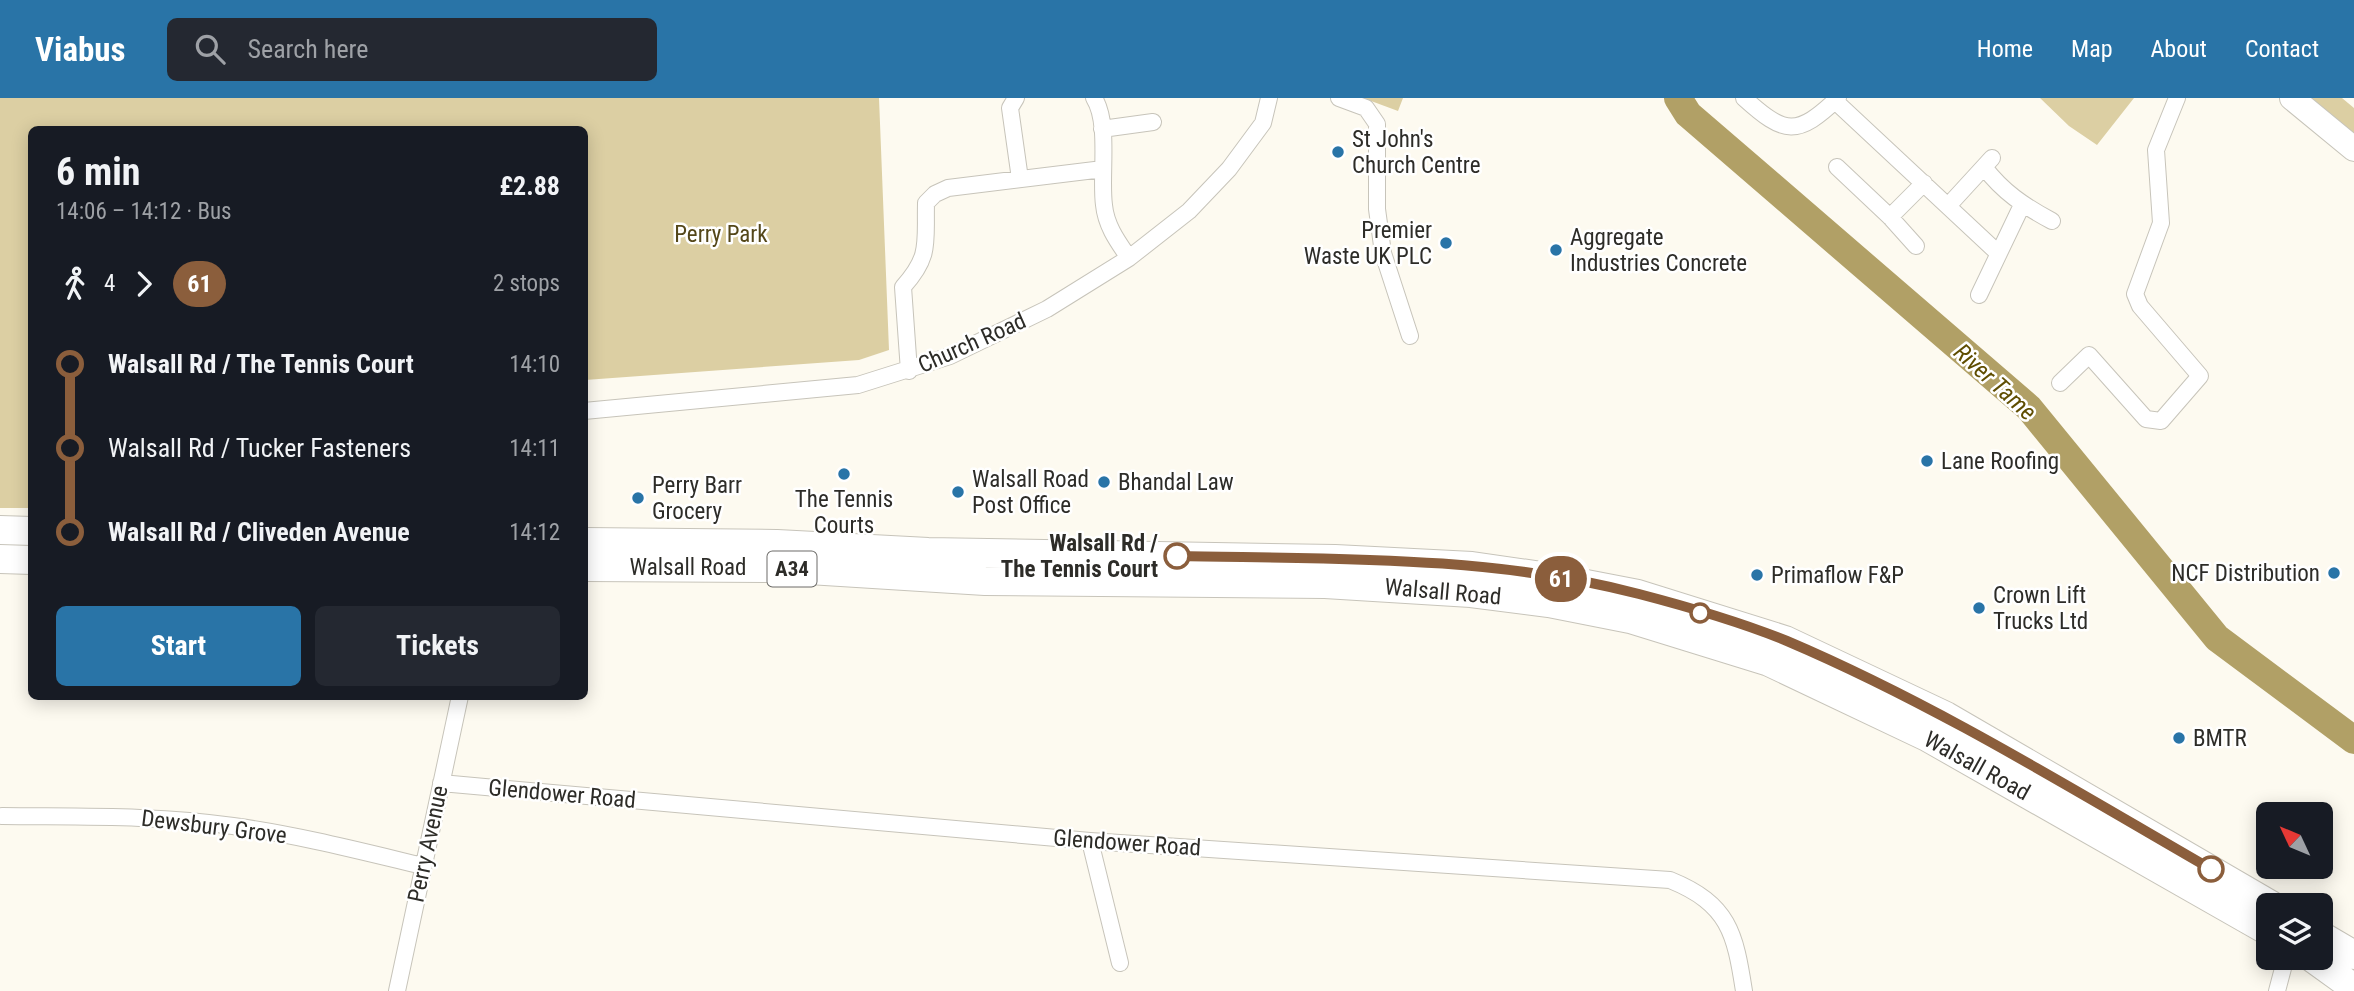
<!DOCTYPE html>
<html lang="en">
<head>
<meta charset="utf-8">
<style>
  body { margin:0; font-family:"Roboto Condensed",sans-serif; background:#242831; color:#f1f3f6; height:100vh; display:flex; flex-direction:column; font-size:26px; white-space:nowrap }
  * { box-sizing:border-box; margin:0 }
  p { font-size:23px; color:#9ea1a6 }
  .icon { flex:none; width:38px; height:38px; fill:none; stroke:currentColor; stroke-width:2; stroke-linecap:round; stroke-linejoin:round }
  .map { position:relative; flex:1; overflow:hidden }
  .sheet { position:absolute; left:28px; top:28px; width:560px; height:574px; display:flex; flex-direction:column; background:#171b24; border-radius:10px; box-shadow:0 4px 18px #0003 }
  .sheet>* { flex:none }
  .badge { padding:0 14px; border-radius:23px; font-size:24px; line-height:46px }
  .needle { width:46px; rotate:314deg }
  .fabs { position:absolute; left:2256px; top:704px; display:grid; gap:14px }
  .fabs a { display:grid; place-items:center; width:77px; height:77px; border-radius:10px; background:#171b24; box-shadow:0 4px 18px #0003; font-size:35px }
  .map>.badge { position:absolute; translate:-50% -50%; box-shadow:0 0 0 4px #fff }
  .legs { display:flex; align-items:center; gap:10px; height:77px; padding:0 28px; font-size:23px }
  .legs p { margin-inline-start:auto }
  .summary { display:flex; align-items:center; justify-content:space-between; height:119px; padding:0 28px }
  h1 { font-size:38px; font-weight:700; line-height:52px }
  .cta { display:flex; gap:14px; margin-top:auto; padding:14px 28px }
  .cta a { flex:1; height:80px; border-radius:10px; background:#2974a7; color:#fff; font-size:28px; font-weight:700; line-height:80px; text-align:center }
  .cta a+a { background:#242831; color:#f1f3f6 }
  ul { padding:0 28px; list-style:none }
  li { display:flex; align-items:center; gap:24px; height:84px; font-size:26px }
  li i { display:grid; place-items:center; width:10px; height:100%; margin:0 9px; background:currentColor }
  li i::after { content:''; width:18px; height:18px; margin:-9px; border:5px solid; border-radius:50%; background:#171b24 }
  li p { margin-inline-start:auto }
  li:first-child i { background:linear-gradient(#0000 50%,currentColor 0) }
  li:last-child i { background:linear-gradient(currentColor 50%,#0000 0) }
  header { display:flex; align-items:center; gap:42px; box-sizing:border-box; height:98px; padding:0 35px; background:#2974a7; color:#fff }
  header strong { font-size:33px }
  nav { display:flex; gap:38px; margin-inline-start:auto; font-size:24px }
  .search { width:490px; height:63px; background:#242831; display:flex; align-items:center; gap:18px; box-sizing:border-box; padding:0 24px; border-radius:10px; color:#9ea1a6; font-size:26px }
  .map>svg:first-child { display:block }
  .green { fill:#dccfa3 }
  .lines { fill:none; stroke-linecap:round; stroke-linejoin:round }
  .river { stroke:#b1a066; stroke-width:28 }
  .street-casing { stroke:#c7c4ba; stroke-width:18 }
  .primary-casing { stroke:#c7c4ba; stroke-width:26 }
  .highway-casing { stroke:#c7c4ba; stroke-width:30 }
  .street { stroke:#fff; stroke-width:16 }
  .primary { stroke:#fff; stroke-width:24 }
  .highway { stroke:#fff; stroke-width:28 }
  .line-1-casing { stroke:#fff; stroke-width:16 }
  .line-1 { stroke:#8b5e3c; stroke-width:10 }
  .poi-dot { fill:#2974a7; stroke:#fff; stroke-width:2.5 }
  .stop-1-dot { fill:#fff; stroke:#8b5e3c; stroke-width:3.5 }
  .labels { text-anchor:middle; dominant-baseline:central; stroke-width:5; stroke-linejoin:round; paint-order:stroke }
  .shield { fill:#fff; stroke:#6c6b68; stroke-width:2 }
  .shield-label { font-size:21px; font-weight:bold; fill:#2d2c28 }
  .poi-label { font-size:23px; fill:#2d2c28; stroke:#fff; text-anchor:start }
  .park-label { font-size:23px; fill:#544719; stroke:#fff }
  .street-label { font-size:23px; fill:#2d2c28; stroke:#fff }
  .stop-label { font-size:23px; font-weight:bold; fill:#2d2c28; stroke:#fff; text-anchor:end }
  .water-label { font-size:24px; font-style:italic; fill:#5f4d01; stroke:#fff }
</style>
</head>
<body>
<header>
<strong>Viabus</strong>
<div class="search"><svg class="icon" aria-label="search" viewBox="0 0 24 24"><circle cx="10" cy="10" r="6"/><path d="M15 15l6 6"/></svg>Search here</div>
<nav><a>Home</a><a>Map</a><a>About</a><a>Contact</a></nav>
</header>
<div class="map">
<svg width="2354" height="893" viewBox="0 0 2354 893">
  <rect width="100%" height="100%" fill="#fdfaf0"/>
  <path class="green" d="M0,0H879L889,252L859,262L585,282L584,32H32L31,410H0Z
    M1363,0H1403L1398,13Z
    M2040,0H2134L2097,47L2069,28Z
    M2302,0H2342L2354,10V43Z"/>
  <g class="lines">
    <path class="river" d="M1678,0L1688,16L2029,310L2217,540L2354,642"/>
    <defs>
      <path id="street" d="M1016,0L1010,10L1020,81
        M1094,0C1110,25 1100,78 1104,107C1106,128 1118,144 1129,160
        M1339,0L1366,10L1377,26V111L1383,155L1410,238
        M1744,0C1785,37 1797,39 1838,0
        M1835,3L1998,155
        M1102,31L1153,24
        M1837,69L1890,119L1916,148
        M1984,69C2003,94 2024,108 2052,123
        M1948,108L1992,60
        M1890,119L1924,85
        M1979,197L2022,107
        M909,273L903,189C931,158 925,145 926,105L935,96L948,90L1103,71
        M2060,285L2089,257L2146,321L2161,323L2200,278L2140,208L2135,196L2161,125L2156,52L2177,0
        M584,313L858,287L950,258L1047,211L1129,160L1189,113L1229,71L1263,25L1269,0
        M441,685L1090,743L1670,782C1729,806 1735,835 1744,893
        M2,718C80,719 157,717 233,728C298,737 360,753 423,768
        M1090,743L1120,865
        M397,893L460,598
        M2277,893L2286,859"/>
      <path id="primary" d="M2292,0L2354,51"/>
      <path id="highway" d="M0,432L32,433
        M584,444L777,446L928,454L1335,461L1472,468L1555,480L1638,496L1785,542L1946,618L2271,807
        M0,461L32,462
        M584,469L777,470L985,483L1325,486L1471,495L1549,505L1630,521L1769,564L1927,639L2268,833
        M2320,837L2354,857
        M2311,859L2354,890"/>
    </defs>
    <use href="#street" class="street-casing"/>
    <use href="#primary" class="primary-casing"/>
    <use href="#highway" class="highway-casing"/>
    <use href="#street" class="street"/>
    <use href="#primary" class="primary"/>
    <use href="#highway" class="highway"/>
  </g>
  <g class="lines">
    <defs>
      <path id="line-1" d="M1177,458C1330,461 1490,457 1639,496C1685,508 1743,525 1787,543C1935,606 2072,691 2211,771"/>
    </defs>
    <use href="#line-1" class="line-1-casing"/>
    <use href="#line-1" class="line-1"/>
  </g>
  <g class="poi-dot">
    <circle cx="1338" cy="54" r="7"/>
    <circle cx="1446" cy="145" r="7"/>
    <circle cx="1556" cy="152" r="7"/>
    <circle cx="1927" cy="363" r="7"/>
    <circle cx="844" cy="376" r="7"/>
    <circle cx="1104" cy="384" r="7"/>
    <circle cx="958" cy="394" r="7"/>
    <circle cx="638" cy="400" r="7"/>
    <circle cx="2334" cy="475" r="7"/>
    <circle cx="1757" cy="477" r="7"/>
    <circle cx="1979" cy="510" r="7"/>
    <circle cx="2179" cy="640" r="7"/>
  </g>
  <g class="stop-1-dot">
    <circle cx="1177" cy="458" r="12"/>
    <circle cx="1700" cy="515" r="9"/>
    <circle cx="2211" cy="771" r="12"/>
  </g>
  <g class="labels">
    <rect class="shield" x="767.5" y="453.5" width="49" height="35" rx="5"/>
    <g class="shield-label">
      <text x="792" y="471">A34</text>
    </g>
    <g class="poi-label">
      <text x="1352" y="41">St John's<tspan x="1352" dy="26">Church Centre</tspan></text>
      <text x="1432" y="132" text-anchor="end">Premier<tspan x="1432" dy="26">Waste UK PLC</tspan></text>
      <text x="1570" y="139">Aggregate<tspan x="1570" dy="26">Industries Concrete</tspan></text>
      <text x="1941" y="363">Lane Roofing</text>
      <text x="972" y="381">Walsall Road<tspan x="972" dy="26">Post Office</tspan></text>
      <text x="1118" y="384">Bhandal Law</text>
      <text x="652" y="387">Perry Barr<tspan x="652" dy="26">Grocery</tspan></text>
      <text x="844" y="401" text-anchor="middle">The Tennis<tspan x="844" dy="26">Courts</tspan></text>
      <text x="2320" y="475" text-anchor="end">NCF Distribution</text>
      <text x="1771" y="477">Primaflow F&amp;P</text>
      <text x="1993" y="497">Crown Lift<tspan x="1993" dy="26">Trucks Ltd</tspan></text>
      <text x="2193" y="640">BMTR</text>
    </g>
    <g class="park-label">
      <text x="721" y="136">Perry Park</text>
    </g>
    <g class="street-label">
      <text transform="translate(972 245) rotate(-24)">Church Road</text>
      <text x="688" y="469">Walsall Road</text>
      <text transform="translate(1443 494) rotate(5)">Walsall Road</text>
      <text transform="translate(1977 668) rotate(29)">Walsall Road</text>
      <text transform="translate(562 696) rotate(5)">Glendower Road</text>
      <text transform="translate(214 729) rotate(7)">Dewsbury Grove</text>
      <text transform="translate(1127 745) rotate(4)">Glendower Road</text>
      <text transform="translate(428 746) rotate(-78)">Perry Avenue</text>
    </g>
    <g class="stop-label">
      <text x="1158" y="445">Walsall Rd /<tspan x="1158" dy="26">The Tennis Court</tspan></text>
    </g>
    <g class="water-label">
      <text transform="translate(1995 284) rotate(42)">River Tame</text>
    </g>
  </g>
</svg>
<div class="fabs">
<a><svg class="needle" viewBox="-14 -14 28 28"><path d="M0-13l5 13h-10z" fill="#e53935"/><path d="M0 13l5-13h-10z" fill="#9ea1a6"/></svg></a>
<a><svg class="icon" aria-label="layers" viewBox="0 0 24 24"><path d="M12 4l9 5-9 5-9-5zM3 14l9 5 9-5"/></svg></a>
</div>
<b class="badge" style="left:1561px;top:481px;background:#8b5e3c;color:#fff">61</b>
<section class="sheet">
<div class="summary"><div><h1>6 min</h1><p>14:06 – 14:12 · Bus</p></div><b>£2.88</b></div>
<div class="legs"><svg class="icon" aria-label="walk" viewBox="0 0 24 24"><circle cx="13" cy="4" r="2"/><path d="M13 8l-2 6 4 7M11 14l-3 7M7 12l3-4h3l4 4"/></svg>4<svg class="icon" aria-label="forward" viewBox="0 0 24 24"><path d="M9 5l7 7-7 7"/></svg><b class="badge" style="background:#8b5e3c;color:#fff">61</b><p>2 stops</p></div>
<ul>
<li><i style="color:#8b5e3c"></i><b>Walsall Rd / The Tennis Court</b><p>14:10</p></li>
<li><i style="color:#8b5e3c"></i><span>Walsall Rd / Tucker Fasteners</span><p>14:11</p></li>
<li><i style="color:#8b5e3c"></i><b>Walsall Rd / Cliveden Avenue</b><p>14:12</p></li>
</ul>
<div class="cta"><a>Start</a><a>Tickets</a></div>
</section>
</div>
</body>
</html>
